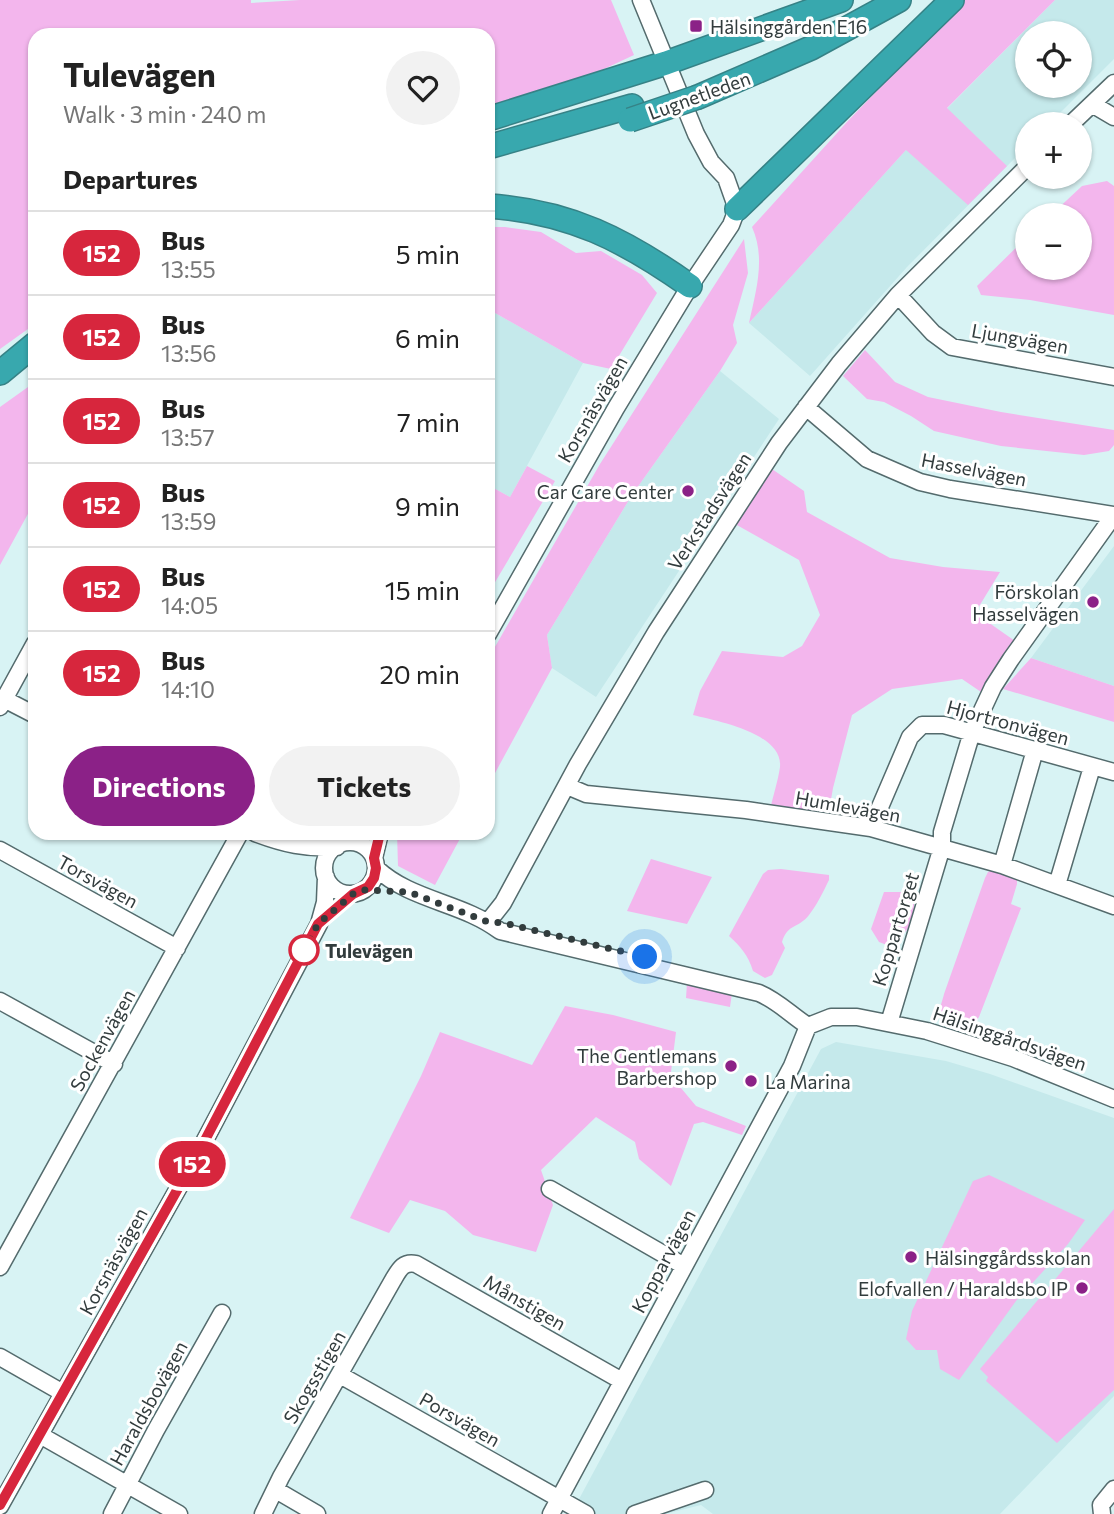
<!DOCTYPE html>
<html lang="en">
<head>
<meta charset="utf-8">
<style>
  body { margin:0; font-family:Commissioner,sans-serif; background:#f2f2f2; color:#222; height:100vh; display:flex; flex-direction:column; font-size:26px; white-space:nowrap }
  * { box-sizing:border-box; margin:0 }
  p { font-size:23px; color:#767676 }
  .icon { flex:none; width:38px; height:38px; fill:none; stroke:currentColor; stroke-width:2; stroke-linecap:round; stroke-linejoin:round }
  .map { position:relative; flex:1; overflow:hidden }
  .panel { position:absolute; left:28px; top:28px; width:467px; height:812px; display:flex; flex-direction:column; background:#fff; border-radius:21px; box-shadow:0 2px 5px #0004 }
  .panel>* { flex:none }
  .badge { padding:0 14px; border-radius:23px; font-size:24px; line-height:46px }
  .buttons { position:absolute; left:1015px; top:21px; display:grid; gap:14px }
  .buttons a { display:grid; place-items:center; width:77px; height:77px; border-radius:50%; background:#fff; box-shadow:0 2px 5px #0004; font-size:35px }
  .you { position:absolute; width:35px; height:35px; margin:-18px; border:5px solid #fff; border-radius:50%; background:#1a73e8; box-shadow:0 0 0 10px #1a73e833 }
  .map>.badge { position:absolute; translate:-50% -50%; box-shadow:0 0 0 4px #fff }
  h2 { padding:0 35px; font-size:26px; line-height:63px }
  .round { display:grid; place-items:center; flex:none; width:74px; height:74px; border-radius:37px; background:#f2f2f2 }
  .head { display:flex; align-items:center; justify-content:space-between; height:119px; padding:0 35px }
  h1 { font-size:33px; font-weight:700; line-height:52px }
  .primary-button { display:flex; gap:14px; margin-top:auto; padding:14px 35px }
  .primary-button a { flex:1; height:80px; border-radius:42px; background:#8b2187; color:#fff; font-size:28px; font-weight:700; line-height:80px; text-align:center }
  .primary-button a+a { background:#f2f2f2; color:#222 }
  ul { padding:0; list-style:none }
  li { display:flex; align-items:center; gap:21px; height:84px; padding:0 35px; border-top:2px solid #e0e0e0 }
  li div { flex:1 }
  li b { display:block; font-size:26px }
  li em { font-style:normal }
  li .badge { min-width:77px; font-weight:700; text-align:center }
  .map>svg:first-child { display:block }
  .built { fill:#c5e9eb; fill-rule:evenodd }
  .green { fill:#f3b6ed }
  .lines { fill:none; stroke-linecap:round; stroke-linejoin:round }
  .minor-casing { stroke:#546b6d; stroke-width:19 }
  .highway-casing { stroke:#368286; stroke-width:26 }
  .minor { stroke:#fff; stroke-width:16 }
  .highway { stroke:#38a8ae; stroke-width:23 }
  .highway-bridge-casing { stroke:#368286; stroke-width:26; stroke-linecap:butt }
  .highway-bridge { stroke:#38a8ae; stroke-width:23 }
  .line-casing { stroke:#fff; stroke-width:16 }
  .line { stroke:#d7263d; stroke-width:10 }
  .walk { stroke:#323c3d; stroke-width:7; stroke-dasharray:0 12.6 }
  .poi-dot { fill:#8b2187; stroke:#fff; stroke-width:2.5 }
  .stop-dot { fill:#fff; stroke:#d7263d; stroke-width:3.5 }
  .labels { text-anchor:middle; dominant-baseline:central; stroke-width:6; stroke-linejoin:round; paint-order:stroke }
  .poi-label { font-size:19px; fill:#323c3d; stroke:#fff; text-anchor:end }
  .street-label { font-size:19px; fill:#323c3d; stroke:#fff }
  .stop-label { font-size:19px; font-weight:bold; fill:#323c3d; stroke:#fff; text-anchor:start }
</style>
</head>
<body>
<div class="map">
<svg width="1114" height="1514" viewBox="0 0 1114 1514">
  <rect width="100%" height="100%" fill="#d8f3f4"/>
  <path class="built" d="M1055,0H1114V59L1049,124H1027V146L907,267L810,376L749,323L906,150ZM1027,33H1080V86H1027Z
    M488,309L583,363L510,497L488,485Z
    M720,371L779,419L596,697L552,668L547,635L632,495Z
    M1114,546V686L1031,658Z
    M836,1042L946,1061L990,1074L1114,1118V1396L1000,1514H713L701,1505L665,1514H571L821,1049Z"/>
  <path class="green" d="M0,0H251V3L300,0H611L634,55L589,76L488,106V35H35V324L0,349Z
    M964,0H1055L947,108L1007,166L968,205L906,150L749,323C756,291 766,258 752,227L847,122Z
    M1107,181L1114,186V315L1030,300L981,295L977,286L1027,237V268H1080V215H1051L1082,186Z
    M488,227H505L541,232L576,253L601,251L642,275L657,293L611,369L583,363L488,309Z
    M744,239L748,273L733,325L737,343L720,371L632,495L547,635L552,668L488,786V659L600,464Z
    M865,350L895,382L928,397L1001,412L1114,430V445L1109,451L1084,455L1001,446L934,431L911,416L884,402L867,399L843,376Z
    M35,382V501L0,565V407Z
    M527,466L555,481L488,594V485L510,497Z
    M769,467L804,491L807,512L890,558L943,567L1000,572L975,613L1015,641L984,694L962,679L892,689L852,715L833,788L828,817L770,810C773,796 778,781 780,767C783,733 717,721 693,715L700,691L722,651L783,657L802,646L820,615L799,560L735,524Z
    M1031,658L1114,686V722L1003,689Z
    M397,833H463L435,885L398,866Z
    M651,859L712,877L687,924L627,911Z
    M781,869L829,875V880C823,892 817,905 809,915C798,929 788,923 782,942L785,948L772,975L765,978L753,971C748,955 741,947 729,936L763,874L768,870Z
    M996,869L1017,875V884L1011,904L1021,908L979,1017C970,1030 941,1031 940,1011C940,1006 943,999 944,994L985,878L988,872Z
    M884,892H902L914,897C915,921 909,935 887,945L879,942L871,929Z
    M687,983L732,993L730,1007L686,998Z
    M565,1006L613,1015L676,1032L671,1072L681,1088L696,1106L746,1126L742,1135L703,1122L694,1124L671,1186L639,1159L635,1142L596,1117L541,1170L553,1205L536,1252L473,1235L445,1211L410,1200L389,1233L350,1218L421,1076L440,1032L532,1065Z
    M989,1175L1085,1220L1068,1244L1016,1301L959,1380L940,1369L937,1350H916L906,1339L912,1311L973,1181Z
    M1114,1209V1390L1057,1443L986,1381L988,1377L980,1369Z"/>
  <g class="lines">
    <defs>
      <path id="minor" d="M1092,104L1114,117
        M1071,124L1114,83
        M898,295L933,333L952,347L1114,377
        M806,407L867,459L920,482L950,489L1114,515
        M488,634L616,408L690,286L731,225L737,209L726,178L711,162L696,134L641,0
        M4,699L35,715
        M0,707L35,643
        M567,786L586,794L746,810L871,828L1002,865L1114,906
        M871,828L910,737L922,725H944L1114,772
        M255,833C284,844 306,849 337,847
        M324 868a26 26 0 1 1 52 0a26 26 0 1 1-52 0Z
        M0,850L177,948
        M374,858L380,833
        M1002,865L1035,750
        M376,868C411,901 462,902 500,931L759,993C778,1001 791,1015 808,1026
        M1057,885L1092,767
        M488,922L503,903L578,764L656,632L779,443L839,364L898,295L1027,167
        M0,1001L114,1064
        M889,1023L942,847V832L972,732L993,687L1011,659L1114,515
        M808,1026L831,1017H857L927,1031L1013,1058L1114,1099
        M550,1189L684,1266
        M0,1267L240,833
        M0,1357L63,1393
        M340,1375L586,1514
        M40,1435L179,1514
        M276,1490L317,1514
        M0,1506L203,1144L319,924L325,902L326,877
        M112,1514L156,1430L222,1313
        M263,1514L281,1477L393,1280C399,1270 403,1261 416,1264L622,1381
        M551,1514L792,1066L808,1026
        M635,1514L705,1490
        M1102,1514L1101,1505L1114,1489"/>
      <path id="highway" d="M698,97L811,48L899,0
        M488,119L666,63L841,0
        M488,147L632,106
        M488,206C569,211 625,240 690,286
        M737,209L952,0
        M0,373L35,344"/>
    </defs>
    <use href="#minor" class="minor-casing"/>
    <use href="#highway" class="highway-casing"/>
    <use href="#minor" class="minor"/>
    <use href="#highway" class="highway"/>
    <defs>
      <path id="highway-bridge" d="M630,120L698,97"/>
    </defs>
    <use href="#highway-bridge" class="highway-bridge-casing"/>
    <use href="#highway-bridge" class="highway-bridge"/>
  </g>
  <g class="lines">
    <defs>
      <path id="line" d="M0,1505L203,1144L318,924L353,894L368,887L374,878L376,868L374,858L380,833"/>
    </defs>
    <use href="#line" class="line-casing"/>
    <use href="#line" class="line"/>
    <path class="walk" d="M304,950L318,924L353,894L364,890L409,892L488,922L504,923L645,957"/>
  </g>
  <g class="poi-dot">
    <rect x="689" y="19" width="14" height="14" rx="3.5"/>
    <circle cx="688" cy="491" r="7"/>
    <circle cx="1093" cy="602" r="7"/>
    <circle cx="731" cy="1066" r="7"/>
    <circle cx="751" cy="1081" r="7"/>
    <circle cx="911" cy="1257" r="7"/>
    <circle cx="1082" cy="1288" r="7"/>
  </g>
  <circle class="stop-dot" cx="304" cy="950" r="14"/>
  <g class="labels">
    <g class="poi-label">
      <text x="710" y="26" text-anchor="start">Hälsinggården E16</text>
      <text x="674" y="491">Car Care Center</text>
      <text x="1079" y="591">Förskolan<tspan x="1079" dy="22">Hasselvägen</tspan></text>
      <text x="717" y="1055">The Gentlemans<tspan x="717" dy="22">Barbershop</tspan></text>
      <text x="765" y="1081" text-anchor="start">La Marina</text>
      <text x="925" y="1257" text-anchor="start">Hälsinggårdsskolan</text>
      <text x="1068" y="1288">Elofvallen / Haraldsbo IP</text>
    </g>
    <g class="street-label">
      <text transform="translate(699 95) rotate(-20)">Lugnetleden</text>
      <text transform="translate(1020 338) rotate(10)">Ljungvägen</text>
      <text transform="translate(592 409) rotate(-60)">Korsnäsvägen</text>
      <text transform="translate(974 469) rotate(11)">Hasselvägen</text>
      <text transform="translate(709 511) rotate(-57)">Verkstadsvägen</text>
      <text transform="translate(1008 722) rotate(15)">Hjortronvägen</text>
      <text transform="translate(848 806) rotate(10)">Humlevägen</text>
      <text transform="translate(98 881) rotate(29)">Torsvägen</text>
      <text transform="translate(895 929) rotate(-73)">Koppartorget</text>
      <text transform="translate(1010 1038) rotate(19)">Hälsinggårdsvägen</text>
      <text transform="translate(102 1040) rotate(-61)">Sockenvägen</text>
      <text transform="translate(113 1261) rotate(-61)">Korsnäsvägen</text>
      <text transform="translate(663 1261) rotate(-62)">Kopparvägen</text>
      <text transform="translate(525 1302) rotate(30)">Månstigen</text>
      <text transform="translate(314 1377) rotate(-60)">Skogsstigen</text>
      <text transform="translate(148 1403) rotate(-61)">Haraldsbovägen</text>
      <text transform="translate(460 1419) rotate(30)">Porsvägen</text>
    </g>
    <g class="stop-label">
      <text x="325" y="950">Tulevägen</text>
    </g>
  </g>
</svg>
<div class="buttons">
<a><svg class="icon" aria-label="locate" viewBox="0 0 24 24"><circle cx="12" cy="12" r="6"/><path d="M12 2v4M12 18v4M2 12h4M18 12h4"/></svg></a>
<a>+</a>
<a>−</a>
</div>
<div class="you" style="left:645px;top:957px"></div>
<b class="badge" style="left:192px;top:1164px;background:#d7263d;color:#fff">152</b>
<section class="panel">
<div class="head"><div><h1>Tulevägen</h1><p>Walk · 3 min · 240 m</p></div><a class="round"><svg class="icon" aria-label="heart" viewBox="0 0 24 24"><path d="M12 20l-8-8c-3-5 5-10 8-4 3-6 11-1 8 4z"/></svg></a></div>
<h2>Departures</h2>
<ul>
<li><span class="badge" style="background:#d7263d;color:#fff">152</span><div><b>Bus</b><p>13:55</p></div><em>5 min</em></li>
<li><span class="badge" style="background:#d7263d;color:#fff">152</span><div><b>Bus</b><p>13:56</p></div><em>6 min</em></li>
<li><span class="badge" style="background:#d7263d;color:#fff">152</span><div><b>Bus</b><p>13:57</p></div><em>7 min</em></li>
<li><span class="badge" style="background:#d7263d;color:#fff">152</span><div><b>Bus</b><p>13:59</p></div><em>9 min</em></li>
<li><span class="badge" style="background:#d7263d;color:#fff">152</span><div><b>Bus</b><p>14:05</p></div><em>15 min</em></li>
<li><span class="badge" style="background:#d7263d;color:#fff">152</span><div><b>Bus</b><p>14:10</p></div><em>20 min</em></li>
</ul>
<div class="primary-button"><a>Directions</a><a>Tickets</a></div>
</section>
</div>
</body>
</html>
